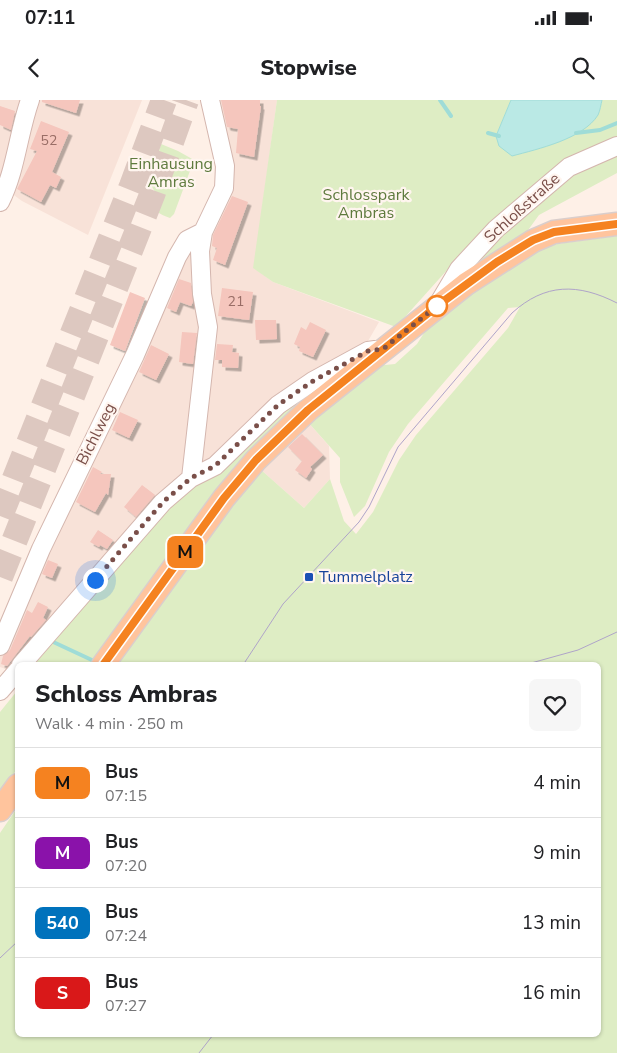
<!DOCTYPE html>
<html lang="en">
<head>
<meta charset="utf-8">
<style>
  body { margin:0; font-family:"Nunito Sans",sans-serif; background:#f6f6f6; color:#202124; height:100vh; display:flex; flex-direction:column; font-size:19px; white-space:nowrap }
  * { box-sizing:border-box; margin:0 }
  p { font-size:16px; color:#757577 }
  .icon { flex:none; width:28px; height:28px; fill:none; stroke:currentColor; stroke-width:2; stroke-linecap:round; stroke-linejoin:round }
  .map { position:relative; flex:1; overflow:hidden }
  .drawer { position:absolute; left:15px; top:562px; width:586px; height:375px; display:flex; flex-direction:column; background:#fff; border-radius:8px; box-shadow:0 1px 4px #0004 }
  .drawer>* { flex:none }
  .badge { padding:0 10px; border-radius:8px; font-size:18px; line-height:32px }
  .you { position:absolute; width:25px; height:25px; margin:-12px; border:4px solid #fff; border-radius:50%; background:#1a73e8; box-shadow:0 0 0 8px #1a73e833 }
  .map>.badge { position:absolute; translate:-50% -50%; box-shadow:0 0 0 2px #fff }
  .round { display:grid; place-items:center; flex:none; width:52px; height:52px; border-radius:8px; background:#f6f6f6 }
  .summary { display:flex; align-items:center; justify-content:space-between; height:85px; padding:0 20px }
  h1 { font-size:24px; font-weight:800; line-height:38px }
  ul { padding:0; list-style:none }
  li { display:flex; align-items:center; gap:15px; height:70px; padding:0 20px; border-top:1px solid #e0e0e0 }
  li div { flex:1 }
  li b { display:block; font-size:19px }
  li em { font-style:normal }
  li .badge { min-width:55px; font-weight:700; text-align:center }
  .status { display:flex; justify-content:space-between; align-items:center; height:35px; padding:0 25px; background:#fff; direction:ltr }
  .status svg { height:14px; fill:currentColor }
  header { display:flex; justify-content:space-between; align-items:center; height:65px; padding:0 20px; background:#fff; font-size:22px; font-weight:800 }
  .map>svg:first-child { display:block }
  .residential { fill:#f8e2d8 }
  .green { fill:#deedc4 }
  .water { fill:#bae9e5; stroke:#9fdcd7 }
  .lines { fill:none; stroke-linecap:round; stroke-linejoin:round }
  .stream { stroke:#9fdcd7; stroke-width:4 }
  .building { fill:#f5c6bd; filter:url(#shadow) }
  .highway-tunnel { stroke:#ddc8c0; stroke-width:26; stroke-dasharray:26 13; stroke-linecap:butt }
  .minor-casing { stroke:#d4b6ae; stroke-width:20 }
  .major-casing { stroke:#dacecc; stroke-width:25 }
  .minor { stroke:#fff; stroke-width:18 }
  .major { stroke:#ffc49d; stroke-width:22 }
  .tram { stroke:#afa4c9; stroke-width:1 }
  .line-casing { stroke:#fff; stroke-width:11 }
  .line { stroke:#f58220; stroke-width:8 }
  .walk { stroke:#7a4f49; stroke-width:5; stroke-dasharray:0 9 }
  .stop-dot { fill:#fff; stroke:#f58220; stroke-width:2.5 }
  .transit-dot { fill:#1a4fb4; stroke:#fff5ef; stroke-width:2 }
  .labels { text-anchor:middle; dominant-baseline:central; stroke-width:4.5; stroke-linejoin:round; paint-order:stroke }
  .number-label { font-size:14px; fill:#996d66 }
  .park-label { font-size:16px; fill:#5e7a3d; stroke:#fff5ef }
  .street-label { font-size:16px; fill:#7a4f49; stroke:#fff5ef }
  .transit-label { font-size:16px; fill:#164399; stroke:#fff5ef; text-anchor:start }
</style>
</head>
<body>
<div class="status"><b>07:11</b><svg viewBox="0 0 49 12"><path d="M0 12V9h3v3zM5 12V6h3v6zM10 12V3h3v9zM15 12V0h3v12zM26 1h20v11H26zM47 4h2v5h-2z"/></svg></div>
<header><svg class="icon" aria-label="back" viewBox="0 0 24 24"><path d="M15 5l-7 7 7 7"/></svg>Stopwise<svg class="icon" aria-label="search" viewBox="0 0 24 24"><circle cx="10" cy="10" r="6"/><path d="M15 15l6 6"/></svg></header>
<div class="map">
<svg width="617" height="953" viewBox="0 0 617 953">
  <defs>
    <filter id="shadow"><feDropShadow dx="3.5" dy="3.5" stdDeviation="0" flood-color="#0004"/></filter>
  </defs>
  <rect width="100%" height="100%" fill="#fef0e7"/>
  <path class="residential" d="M0,0H142L88,135L22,101L7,90L0,102Z
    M217,0H277L254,168L273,182L379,222L364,248L277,299L11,571L0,567V556L67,402L190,144L227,102Z
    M307,321L329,346L330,379L304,408L260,369Z"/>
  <path class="green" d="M277,0H439L441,3L443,0H511L496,36L598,15L602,0H617V37L567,60L491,121L396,227L273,182L253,168Z
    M161,44L178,51L194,60L174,114L170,118C155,112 147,108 155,92L150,83Z
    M617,53V73L539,115L523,137L470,172L467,168L500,131L571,73Z
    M617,136V953H0V733L17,708L18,935H599V565H117L231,401L260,369L304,408L330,379L344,421L356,434L373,412L399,360L416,335L508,228L520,207L508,208L408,324L389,352L365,406L354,417L340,382V358L307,321L375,266L395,264L417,244L431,222L500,171L537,151L557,144Z
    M305,293L308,299L287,315L234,367L92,565H34L173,400Z
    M17,591V669L0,693V612Z"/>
  <path class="water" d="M511,0H602C601,4 600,11 598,15C583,39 538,49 512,56L499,46L496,36Z"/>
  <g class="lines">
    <path class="stream" d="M440,0L451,16
      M488,33L499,36
      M576,33L600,30L617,23
      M49,540L94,561"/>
  </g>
  <path class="building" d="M42,0H80L76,13L42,2Z
    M221,0H260V6H261L254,57L236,53L238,29L227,27Z
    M0,6L15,11L11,30L0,25Z
    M41,21L69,32L52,72L61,77L56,88L50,85L41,102L17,89L37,51L30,49Z
    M232,96L248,102L225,165L213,160L217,148L212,146L213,135Z
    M179,179L191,183L193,202L191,206L180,202L176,212L167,208Z
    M222,188L253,192L249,220L218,216Z
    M130,192L145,198L125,251L110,245Z
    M255,220H276L277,239L256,240Z
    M310,222L326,230L313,257L299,251L300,247L294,244L301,227L306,230Z
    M182,232L197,233L193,264L179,262Z
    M217,244L233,245L232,252L239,253L238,268L222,267V260H215Z
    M151,245L169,254L156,280L139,272Z
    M120,312L138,320L129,338L112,330Z
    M302,334L323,355L310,367L312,369L306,378L295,370L302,361L288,347Z
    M93,367L102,372L100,374H111L108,395L106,393L95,412L76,402Z
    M142,385L155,395L136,417L124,407Z
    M98,430L113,440L107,449L100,445L99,447L90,442Z
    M48,460L58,464L52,478L42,474Z
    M38,502L48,507L43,518L46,520L31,537L30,536L7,566L1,564L3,556L10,550L27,510L32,513Z"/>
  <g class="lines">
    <path class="highway-tunnel" d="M0,416L132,86L164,0
      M0,477L152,95L186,0"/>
    <defs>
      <path id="minor" d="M0,102C16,70 18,34 30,0
        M440,201L459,169L496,129L569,67L617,46
        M191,378L208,227L202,194L200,151L203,132L224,88L225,66L210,0
        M0,546L41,449L135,255L177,157L187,140L203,132
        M21,565L163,402L191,378L215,366L278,305L313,281L368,251L375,250
        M0,591L18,570"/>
      <path id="major" d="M103,565L224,398L256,360L308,310L466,184L533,141L554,132L617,124
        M0,710L18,685"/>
    </defs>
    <use href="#minor" class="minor-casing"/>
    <use href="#major" class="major-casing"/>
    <use href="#minor" class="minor"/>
    <use href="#major" class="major"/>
    <path class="tram" d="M243,565L283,504L359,422L369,407L398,347L512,213C545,183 578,183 617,203
      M524,565L578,550L617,532
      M0,858L18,841
      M199,953L213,935"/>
  </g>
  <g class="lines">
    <defs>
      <path id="line" d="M103,565L224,398L256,360L308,310L437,206L497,162L533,140L554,132L617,124"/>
    </defs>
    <use href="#line" class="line-casing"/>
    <use href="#line" class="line"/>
    <path class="walk" d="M95,480L163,402L191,378L215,366L278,305L313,281L368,251L383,249L437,206"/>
  </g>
  <circle class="stop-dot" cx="437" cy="206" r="10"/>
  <rect class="transit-dot" x="304" y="472" width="10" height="10" rx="2.5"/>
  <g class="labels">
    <g class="number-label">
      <text x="49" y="40">52</text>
      <text x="236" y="201">21</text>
    </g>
    <g class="park-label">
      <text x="171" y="64">Einhausung<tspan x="171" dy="18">Amras</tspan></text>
      <text x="366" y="95">Schlosspark<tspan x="366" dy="18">Ambras</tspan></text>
    </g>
    <g class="street-label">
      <text transform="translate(522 108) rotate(-42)">Schloßstraße</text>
      <text transform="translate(96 334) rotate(-63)">Bichlweg</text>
    </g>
    <g class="transit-label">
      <text x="319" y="477">Tummelplatz</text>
    </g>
  </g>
</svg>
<div class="you" style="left:95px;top:480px"></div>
<b class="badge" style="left:185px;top:452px;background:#f58220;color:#111">M</b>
<section class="drawer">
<div class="summary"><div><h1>Schloss Ambras</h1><p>Walk · 4 min · 250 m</p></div><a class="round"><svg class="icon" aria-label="heart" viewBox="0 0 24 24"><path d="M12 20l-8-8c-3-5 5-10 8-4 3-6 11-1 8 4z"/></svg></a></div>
<ul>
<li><span class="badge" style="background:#f58220;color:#111">M</span><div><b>Bus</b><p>07:15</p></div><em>4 min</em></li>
<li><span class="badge" style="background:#8a12aa;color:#fff">M</span><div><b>Bus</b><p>07:20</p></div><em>9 min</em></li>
<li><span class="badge" style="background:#0072bc;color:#fff">540</span><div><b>Bus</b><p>07:24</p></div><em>13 min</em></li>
<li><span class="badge" style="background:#d91819;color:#fff">S</span><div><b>Bus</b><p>07:27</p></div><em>16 min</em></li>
</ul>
</section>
</div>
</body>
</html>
